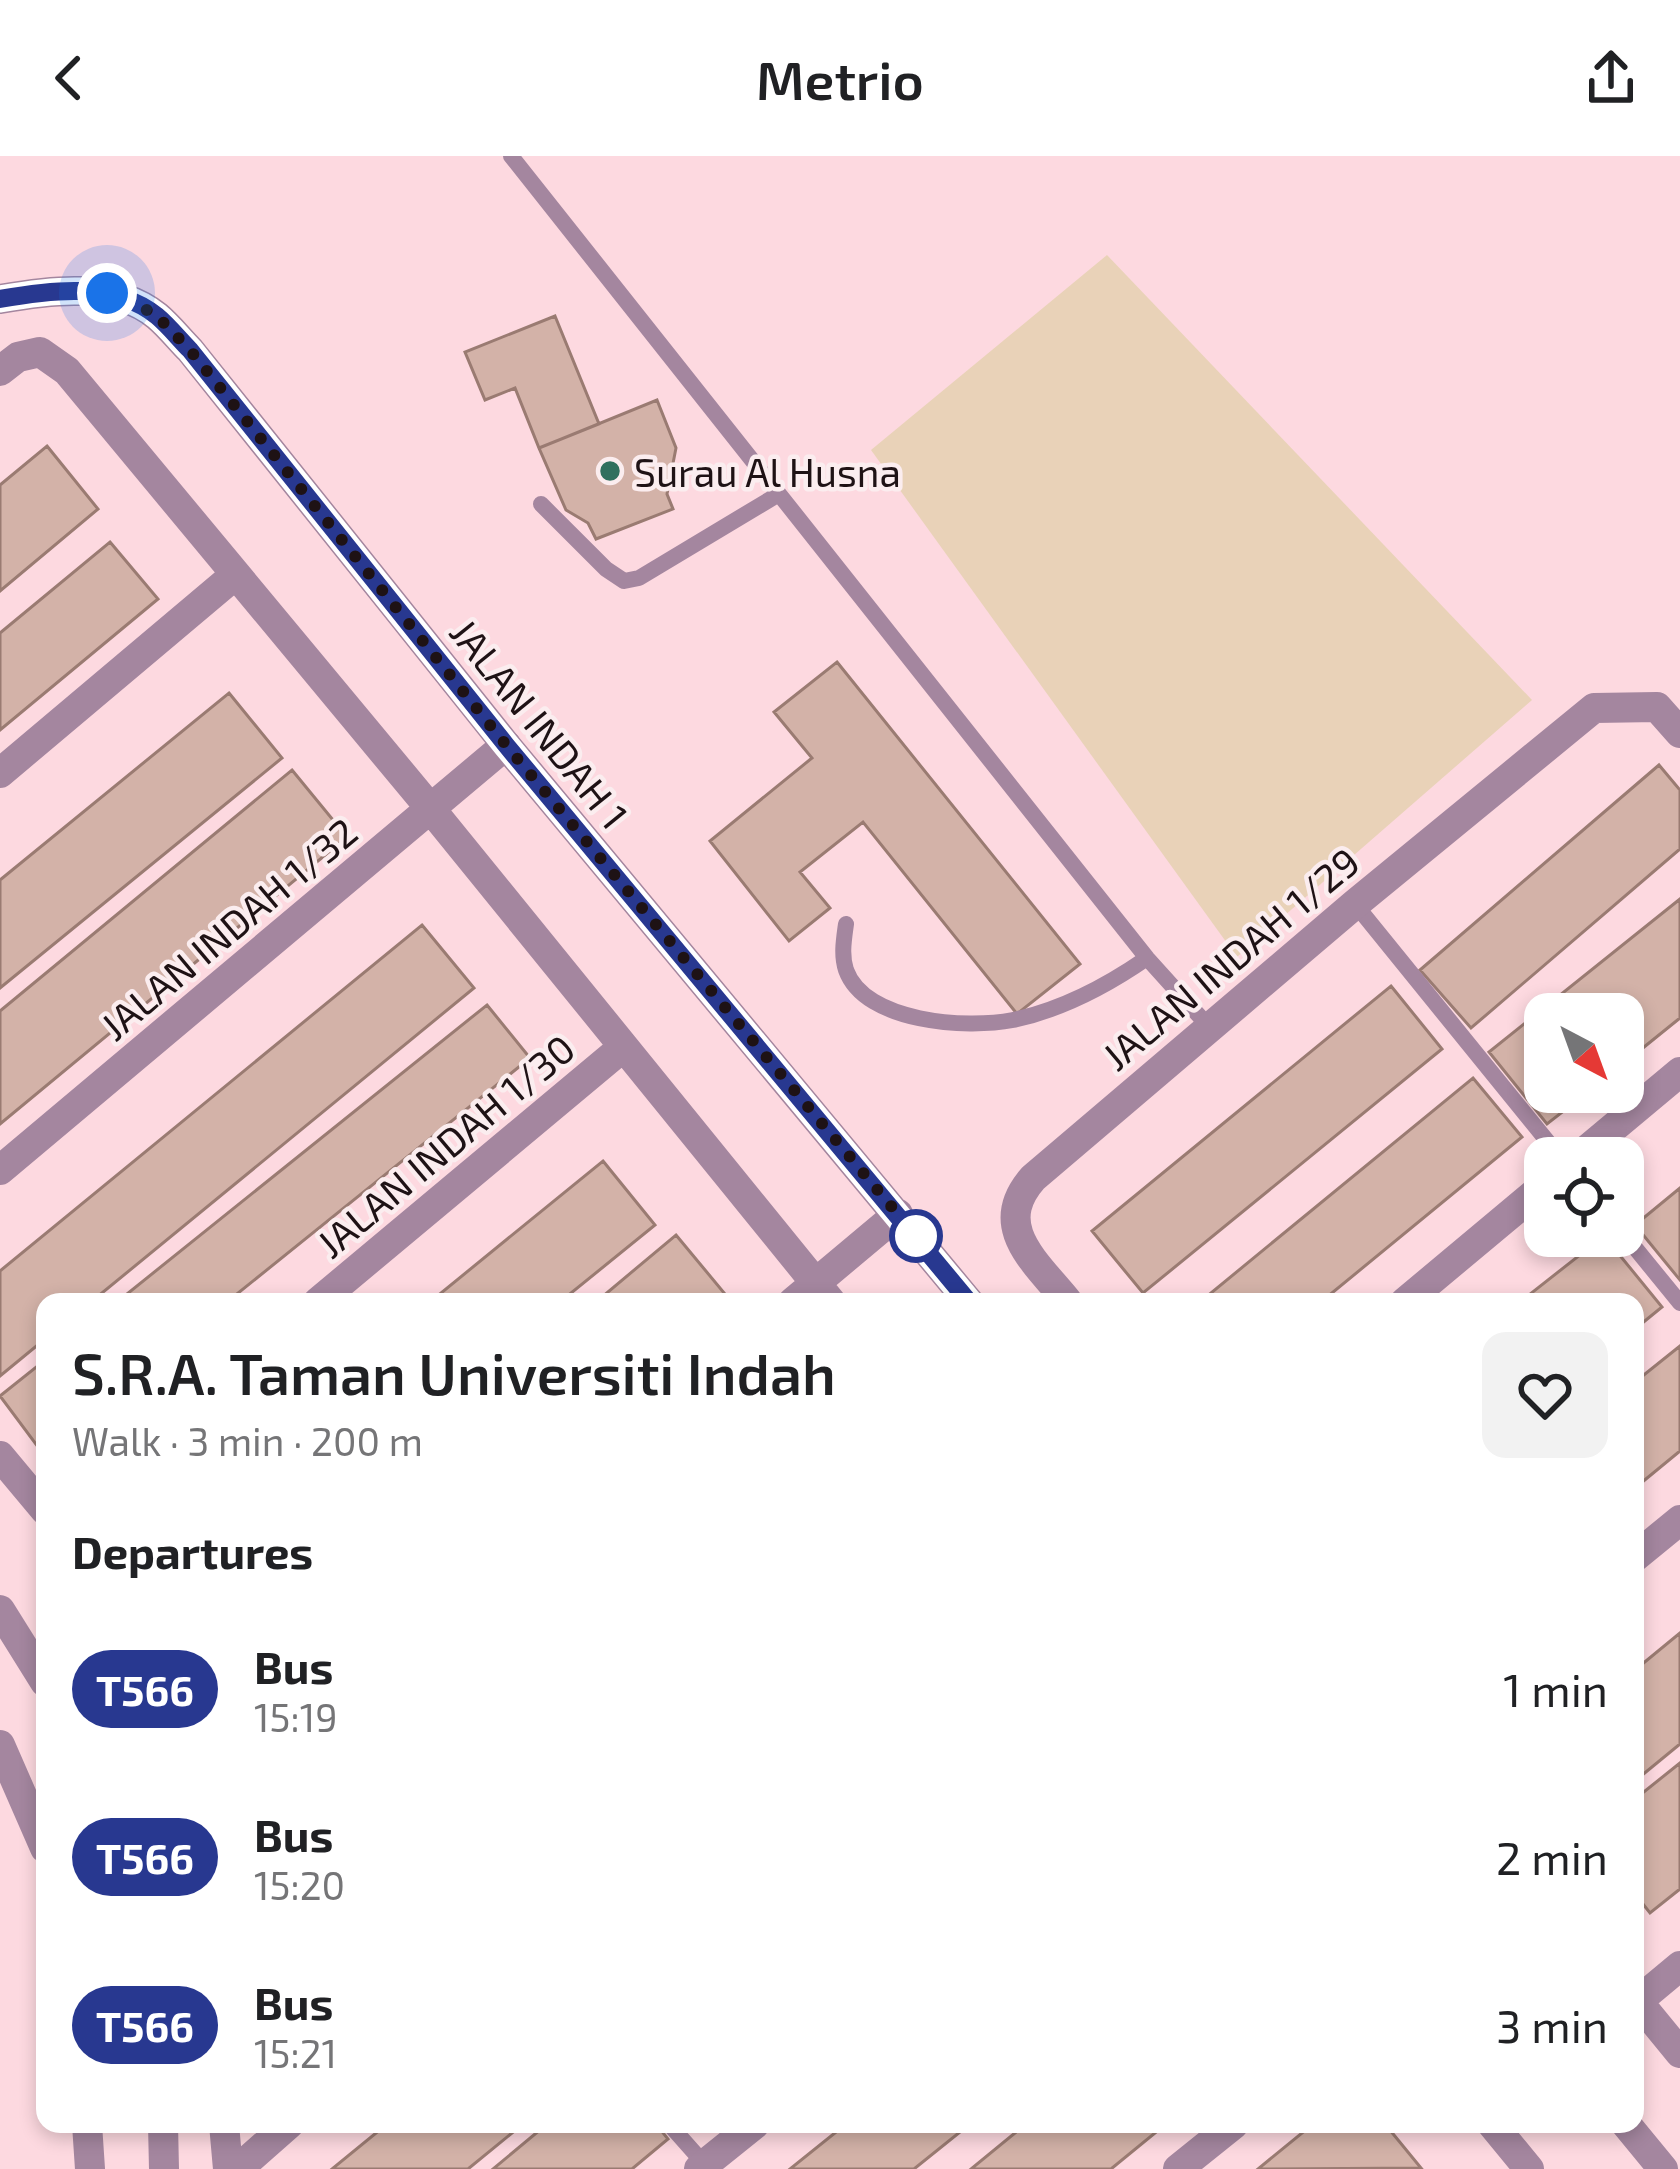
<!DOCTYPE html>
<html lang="en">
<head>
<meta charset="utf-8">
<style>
  body { margin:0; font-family:"Exo 2",sans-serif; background:#f2f2f2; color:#202124; height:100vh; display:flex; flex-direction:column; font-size:45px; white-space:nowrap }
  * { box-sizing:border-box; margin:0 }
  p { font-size:39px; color:#757577 }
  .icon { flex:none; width:66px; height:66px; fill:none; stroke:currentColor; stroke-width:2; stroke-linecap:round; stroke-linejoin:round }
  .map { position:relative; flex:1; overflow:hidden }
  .side { position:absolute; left:36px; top:1137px; width:1608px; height:840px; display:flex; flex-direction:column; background:#fff; border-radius:24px; box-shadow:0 6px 18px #0003 }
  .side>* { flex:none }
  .badge { padding:0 24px; border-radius:39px; font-size:42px; line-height:78px }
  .needle { width:78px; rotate:139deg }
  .fabs { position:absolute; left:1524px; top:837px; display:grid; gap:24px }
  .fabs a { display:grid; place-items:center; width:120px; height:120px; border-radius:24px; background:#fff; box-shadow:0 6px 18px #0003; font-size:60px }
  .you { position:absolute; width:60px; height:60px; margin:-30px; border:9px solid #fff; border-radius:50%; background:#1a73e8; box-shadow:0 0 0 18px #1a73e833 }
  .map>.badge { position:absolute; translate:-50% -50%; box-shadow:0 0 0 6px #fff }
  h2 { padding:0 36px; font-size:45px; line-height:108px }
  .round { display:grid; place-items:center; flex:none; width:126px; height:126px; border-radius:24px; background:#f2f2f2 }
  .summary { display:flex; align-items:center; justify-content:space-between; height:204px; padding:0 36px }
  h1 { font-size:57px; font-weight:600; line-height:90px }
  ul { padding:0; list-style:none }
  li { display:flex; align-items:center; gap:36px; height:168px; padding:0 36px }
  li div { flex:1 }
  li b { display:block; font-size:45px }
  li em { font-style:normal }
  li .badge { min-width:132px; font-weight:700; text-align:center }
  header { display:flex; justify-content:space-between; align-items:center; height:156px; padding:0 36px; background:#fff; font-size:54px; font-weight:600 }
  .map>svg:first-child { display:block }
  .green { fill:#e9d2b8 }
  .building { fill:#d3b2a8; stroke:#9a7b72; stroke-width:3 }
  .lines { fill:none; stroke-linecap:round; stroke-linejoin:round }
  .service { stroke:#a4869f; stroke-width:16 }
  .minor { stroke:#a4869f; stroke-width:30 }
  .tertiary { stroke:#a4869f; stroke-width:30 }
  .line-casing { stroke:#fff; stroke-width:27 }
  .line { stroke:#283890; stroke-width:18 }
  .walk { stroke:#1e1215; stroke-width:12; stroke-dasharray:0 21.6 }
  .poi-dot { fill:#30705e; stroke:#fbedef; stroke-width:4.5 }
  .stop-dot { fill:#fff; stroke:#283890; stroke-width:6 }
  .labels { text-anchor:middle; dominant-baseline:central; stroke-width:9; stroke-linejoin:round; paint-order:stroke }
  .poi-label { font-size:39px; fill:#1e1215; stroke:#fbedef; text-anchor:start }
  .street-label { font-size:39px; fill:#1e1215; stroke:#fbedef }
</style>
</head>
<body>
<header><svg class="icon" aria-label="back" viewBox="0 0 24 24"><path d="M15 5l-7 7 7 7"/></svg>Metrio<svg class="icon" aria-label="share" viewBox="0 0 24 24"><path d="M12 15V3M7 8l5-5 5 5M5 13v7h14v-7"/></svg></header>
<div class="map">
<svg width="1680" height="2013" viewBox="0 0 1680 2013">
  <rect width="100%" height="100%" fill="#fdd9e0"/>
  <path class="green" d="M1107,99L1532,544L1237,801L871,294Z"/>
  <path class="building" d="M555,160L599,268L539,292L515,232L485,244L465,196Z
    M657,244L676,292L667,338L673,353L596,383L588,367L566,354L539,292Z
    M47,290L98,353L0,435V329Z
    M110,386L158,443L0,574V477Z
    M837,506L1080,808L1017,858L863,666L800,716L830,752L789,785L710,685L812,602L774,556Z
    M229,537L282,602L0,832V724Z
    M1659,609L1680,634V693L1471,872L1420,814Z
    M292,614L347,681L0,968V855Z
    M1680,743V862L1623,908V858H1545V936H1588L1547,968L1489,896Z
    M422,769L474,832L91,1146H45V1183L0,1220V1115Z
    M1391,830L1442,893L1143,1137L1092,1075Z
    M487,849L530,902L227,1146H117Z
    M1473,922L1522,981L1321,1146H1200Z
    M603,1005L655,1069L560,1146H430Z
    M1680,1032V1124L1635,1069Z
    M676,1079L725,1138L716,1146H596Z
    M1604,1080L1662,1151L1635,1173V1146H1520Z
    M1680,1190V1295L1635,1332V1226Z
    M45,1204V1292L41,1295L0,1240Z
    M1680,1477V1588L1635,1625V1514Z
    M1680,1607V1733L1650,1757L1635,1738V1643Z
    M387,1968H523L468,2013H332Z
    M547,1968H656L668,1983L632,2013H493Z
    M846,1968H970L914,2013H790Z
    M1026,1968H1166L1111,2013H971Z
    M1313,1968H1385L1421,2012L1258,2013Z"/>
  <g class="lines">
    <path class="service" d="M511,0L1147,802L1211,873
      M541,348L606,413L624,425L639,422L779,338
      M1355,748L1561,1002
      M846,768C844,783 841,799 846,814C865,867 967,873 1013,864C1061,854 1108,829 1147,802
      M1623,1077L1680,1147
      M669,1968L708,2012"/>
    <path class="minor" d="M0,215L18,201L40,196L67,215L430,652L831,1146
      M0,617L235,419
      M1577,1002L1680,916
      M0,1014L506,589
      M318,1146L622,892
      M793,1146L898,1058
      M1068,1146C1036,1106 990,1071 1033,1022L1355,748L1594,552L1657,551L1680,577
      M1405,1146L1545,1029
      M0,1300L45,1354
      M1635,1401L1680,1364
      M1635,1842L1680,1897
      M1638,1845L1680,1810
      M224,1968L228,2013
      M1492,1968L1529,2013
      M238,2013L289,1968
      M699,2013L755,1968
      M1178,2013L1234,1968"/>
    <path class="tertiary" d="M0,143C50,134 114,125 157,160C169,170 179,183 190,194L506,589L969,1146
      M0,1454L45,1526
      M0,1589L45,1692
      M87,1968L90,2013
      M163,1968L164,2013
      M1626,1968L1663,2013"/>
  </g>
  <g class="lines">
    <defs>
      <path id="line" d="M0,143C50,134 114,125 157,160C169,170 179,183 190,194L506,589L969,1146"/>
    </defs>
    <use href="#line" class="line-casing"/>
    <use href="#line" class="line"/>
    <path class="walk" d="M107,137L154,157L190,194L506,589L916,1080"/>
  </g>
  <circle class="poi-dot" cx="610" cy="315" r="12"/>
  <circle class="stop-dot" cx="916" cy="1080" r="24"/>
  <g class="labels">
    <g class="poi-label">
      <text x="634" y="315">Surau Al Husna</text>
    </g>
    <g class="street-label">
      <text transform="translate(540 567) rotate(51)">JALAN INDAH 1</text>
      <text transform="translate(228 772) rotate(-40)">JALAN INDAH 1/32</text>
      <text transform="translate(1230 802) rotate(-40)">JALAN INDAH 1/29</text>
      <text transform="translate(445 989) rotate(-40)">JALAN INDAH 1/30</text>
    </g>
  </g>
</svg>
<div class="fabs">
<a><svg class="needle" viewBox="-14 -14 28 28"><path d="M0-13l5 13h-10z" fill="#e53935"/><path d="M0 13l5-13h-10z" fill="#757577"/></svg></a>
<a><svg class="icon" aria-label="locate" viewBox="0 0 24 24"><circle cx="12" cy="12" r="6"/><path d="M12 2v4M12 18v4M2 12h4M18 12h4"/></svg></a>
</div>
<div class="you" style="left:107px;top:137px"></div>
<section class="side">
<div class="summary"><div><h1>S.R.A. Taman Universiti Indah</h1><p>Walk · 3 min · 200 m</p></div><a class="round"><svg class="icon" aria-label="heart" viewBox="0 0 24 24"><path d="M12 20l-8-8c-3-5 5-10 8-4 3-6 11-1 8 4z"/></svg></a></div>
<h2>Departures</h2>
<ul>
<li><span class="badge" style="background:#283890;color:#fff">T566</span><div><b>Bus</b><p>15:19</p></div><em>1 min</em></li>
<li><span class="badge" style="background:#283890;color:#fff">T566</span><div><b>Bus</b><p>15:20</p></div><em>2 min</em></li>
<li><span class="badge" style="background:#283890;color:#fff">T566</span><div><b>Bus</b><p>15:21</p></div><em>3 min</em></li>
</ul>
</section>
</div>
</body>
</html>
